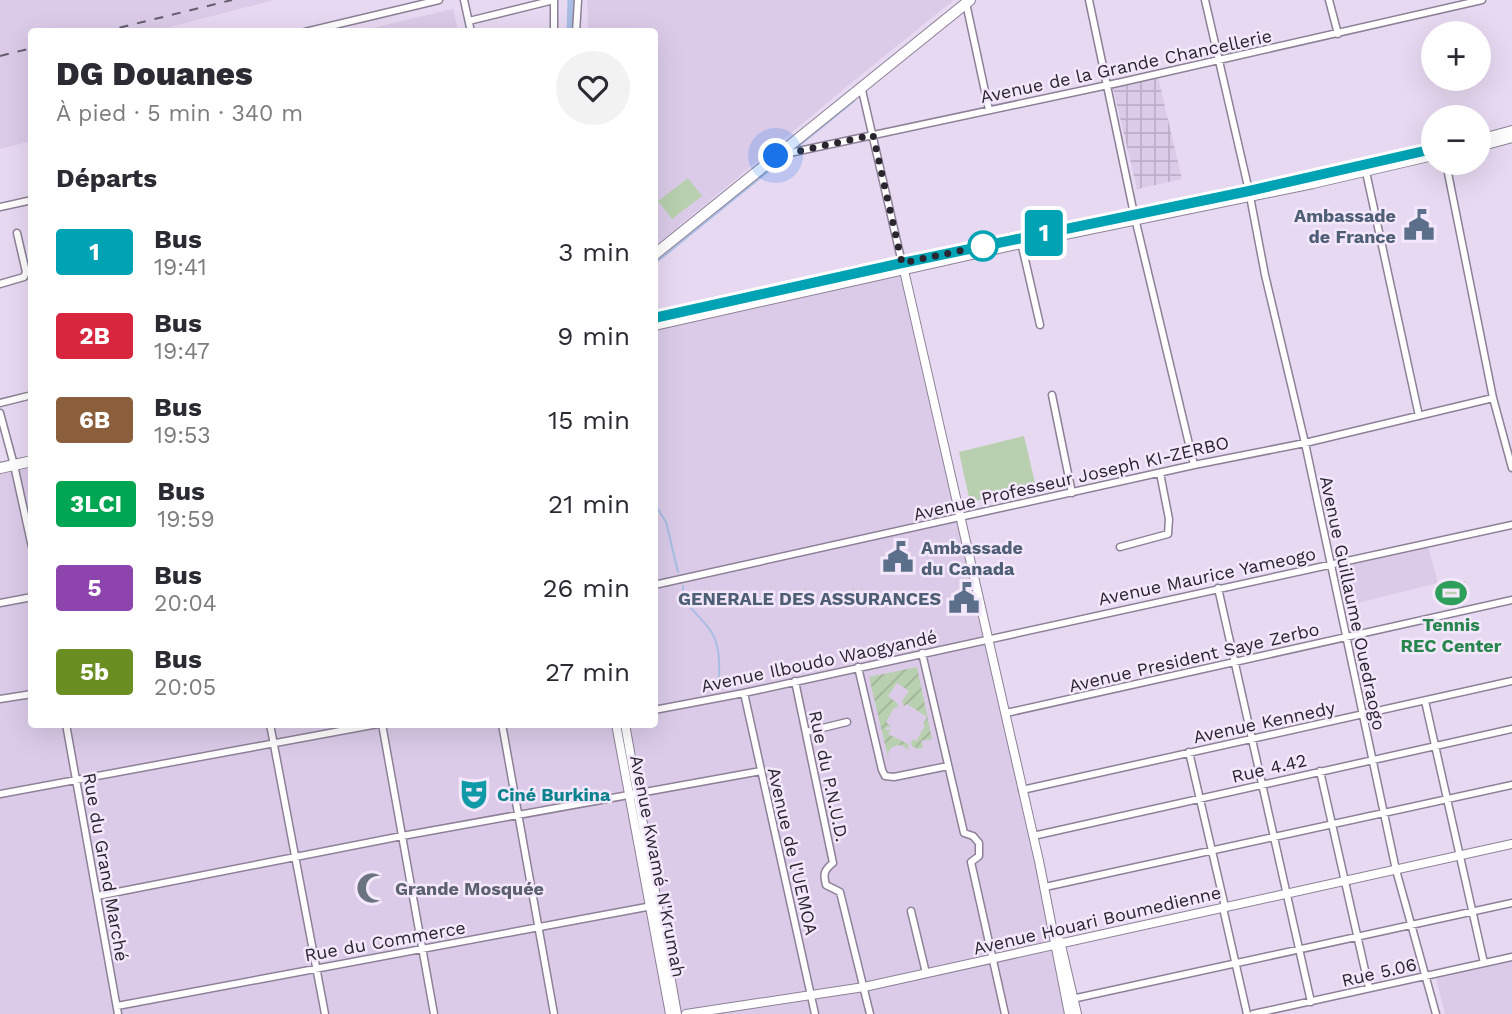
<!DOCTYPE html>
<html lang="fr">
<head>
<meta charset="utf-8">
<style>
  body { margin:0; font-family:"Work Sans",sans-serif; background:#f2f2f3; color:#2b2b33; height:100vh; display:flex; flex-direction:column; font-size:26px; white-space:nowrap }
  * { box-sizing:border-box; margin:0 }
  p { font-size:23px; color:#7c7c81 }
  .icon { flex:none; width:38px; height:38px; fill:none; stroke:currentColor; stroke-width:2; stroke-linecap:round; stroke-linejoin:round }
  .map { position:relative; flex:1; overflow:hidden }
  .sheet { position:absolute; left:28px; top:28px; width:630px; height:700px; display:flex; flex-direction:column; background:#fff; border-radius:7px; box-shadow:0 7px 28px #0002 }
  .sheet>* { flex:none }
  .badge { padding:0 14px; border-radius:5px; font-size:24px; line-height:46px }
  .tools { position:absolute; left:1421px; top:21px; display:grid; gap:14px }
  .tools a { display:grid; place-items:center; width:70px; height:70px; border-radius:50%; background:#fff; box-shadow:0 7px 28px #0002; font-size:35px }
  .you { position:absolute; width:35px; height:35px; margin:-18px; border:5px solid #fff; border-radius:50%; background:#1a73e8; box-shadow:0 0 0 10px #1a73e833 }
  .map>.badge { position:absolute; translate:-50% -50%; box-shadow:0 0 0 4px #fff }
  h2 { padding:0 28px; font-size:26px; line-height:63px }
  .round { display:grid; place-items:center; flex:none; width:74px; height:74px; border-radius:37px; background:#f2f2f3 }
  .head { display:flex; align-items:center; justify-content:space-between; height:119px; padding:0 28px }
  h1 { font-size:33px; font-weight:800; line-height:52px }
  ul { padding:0; list-style:none }
  li { display:flex; align-items:center; gap:21px; height:84px; padding:0 28px }
  li div { flex:1 }
  li b { display:block; font-size:26px }
  li em { font-style:normal }
  li .badge { min-width:77px; font-weight:700; text-align:center }
  .map>svg:first-child { display:block }
  .built { fill:#dbcbe9 }
  .industrial { fill:url(#industrial-grid) }
  .garden { fill:url(#garden-furrows) }
  .pitch { fill:#b8d0af }
  .lines { fill:none; stroke-linecap:round; stroke-linejoin:round }
  .stream { stroke:#a8bde3; stroke-width:2 }
  .canal { stroke:#a8bde3; stroke-width:7 }
  .minor-casing { stroke:#8d8097; stroke-width:9 }
  .major-casing { stroke:#8d8097; stroke-width:10 }
  .highway-casing { stroke:#8d8097; stroke-width:12 }
  .minor { stroke:#fff; stroke-width:6 }
  .major { stroke:#fff; stroke-width:8 }
  .highway { stroke:#fff; stroke-width:10 }
  .rail { stroke:#645d6b; stroke-width:2; stroke-dasharray:9 9; stroke-linecap:butt }
  .line-casing { stroke:#fff; stroke-width:16 }
  .line { stroke:#00a3b4; stroke-width:10 }
  .walk { stroke:#2a252e; stroke-width:7; stroke-dasharray:0 12.6 }
  .stop-dot { fill:#fff; stroke:#00a3b4; stroke-width:3.5 }
  .labels { text-anchor:middle; dominant-baseline:central; stroke-width:5; stroke-linejoin:round; paint-order:stroke }
  .street-label { font-size:18px; fill:#2a252e; stroke:#f3e7fb }
  .service-label { font-size:18px; font-weight:bold; fill:#4e5e75; stroke:#f3e7fb; text-anchor:end }
  .leisure-label { font-size:18px; font-weight:bold; fill:#27864d; stroke:#f3e7fb }
  .culture-label { font-size:18px; font-weight:bold; fill:#0d838f; stroke:#f3e7fb; text-anchor:start }
  .worship-label { font-size:18px; font-weight:bold; fill:#5b616d; stroke:#f3e7fb; text-anchor:start }
</style>
</head>
<body>
<div class="map">
<svg width="1512" height="1014" viewBox="0 0 1512 1014">
  <defs>
    <pattern id="industrial-grid" width="8" height="8" patternUnits="userSpaceOnUse" patternTransform="scale(1.75)"><rect width="8" height="8" fill="#dbcbe9"/><path d="M0 4h8M4 0v8" fill="none" stroke="#bcaec8"/></pattern>
    <pattern id="garden-furrows" width="10" height="10" patternUnits="userSpaceOnUse" patternTransform="scale(1.75)"><rect width="10" height="10" fill="#b8d0af"/><path d="M-1 1l2-2M0 10L10 0M9 11l2-2" fill="none" stroke="#9eb297"/></pattern>
  </defs>
  <rect width="100%" height="100%" fill="#e7d9f2"/>
  <path class="built" d="M0,0H274L154,31L32,32L31,141L0,149Z
    M587,0H954L856,79L655,246L654,32L588,31Z
    M453,9L458,31H359Z
    M904,270L1069,1014H0V468L31,461L32,724H654L655,326Z
    M1426,546H1428L1438,583L1353,604L1344,563Z
    M1512,961V1014H1445L1436,978Z"/>
  <path class="industrial" d="M1158,77L1182,179L1137,189L1113,88Z"/>
  <path class="garden" d="M917,667L932,739L921,741L923,748L916,749L915,747H912L911,743L913,739L916,741L925,726L923,724L927,717L907,704L904,706L902,701L909,691L897,683L888,696L897,703L898,707L894,708L886,722L891,726L885,728L886,730L891,729L888,734L908,744L909,750L901,745C893,745 888,749 888,757L869,677Z"/>
  <path class="pitch" d="M688,178L702,196L672,219L658,201Z
    M1024,436L1036,487L970,502L959,452Z
    M1465,581L1468,598L1437,604L1433,587Z"/>
  <g class="lines">
    <path class="stream" d="M795,149L854,101
      M654,264L786,157
      M654,503L666,522L678,572
      M683,586C683,608 702,616 712,633C721,649 719,667 719,684"/>
    <path class="canal" d="M570,32L571,0"/>
    <defs>
      <path id="minor" d="M464,0L471,32
        M1089,0L1134,214L1194,465
        M1205,0L1249,191L1265,275L1305,443L1396,870L1436,1014
        M1329,0L1338,34
        M966,3L989,110
        M469,21L554,0
        M305,32L439,0
        M554,32V0
        M576,32L578,0
        M861,86L902,263
        M780,155L1122,82L1482,0
        M1446,163L1493,398L1512,468
        M1366,172L1419,416
        M0,207L32,200
        M1021,242L1040,325
        M0,284L24,277L26,272L17,233
        M1052,395L1072,493
        M0,403L32,395
        M0,413L14,465L32,547
        M1120,547L1168,534L1169,519L1160,473
        M654,585L1194,465L1305,443L1493,398
        M1218,588L1311,1002
        M0,603L32,597
        M922,653L964,833L973,836L979,843V856L971,862L1005,1014
        M858,667L882,770L885,776L894,777L948,766
        M795,681L833,863C824,870 823,874 826,885L840,892L870,1014
        M744,693L815,1014
        M0,699L32,694
        M1425,701L1484,963
        M654,710L744,693L1512,525
        M1006,713L1512,600
        M66,724L118,1014
        M270,724L325,1014
        M382,724L434,1014
        M502,724L554,1014
        M806,732L847,722
        M1189,752L1225,907
        M1320,771L1369,988
        M1022,790L1512,681
        M0,794L378,724
        M1033,836L1512,729
        M1045,887L1512,785
        M97,896L402,836L761,771
        M1223,908L1247,1014
        M911,911L926,973
        M1072,999L1512,903
        M117,1006L652,906
        M1253,1014L1512,957"/>
      <path id="major" d="M1479,139L1512,130
        M1479,147L1512,138
        M1263,188L1433,149
        M903,266L1039,861L1069,1014
        M654,318L902,263L1240,192
        M654,326L1021,244L1313,184L1433,156
        M616,724L670,1014
        M625,724L677,1014
        M1060,941L1077,1014
        M686,1014L864,987L1512,844"/>
      <path id="highway" d="M654,255L970,0
        M0,468L32,461"/>
    </defs>
    <use href="#minor" class="minor-casing"/>
    <use href="#major" class="major-casing"/>
    <use href="#highway" class="highway-casing"/>
    <use href="#minor" class="minor"/>
    <use href="#major" class="major"/>
    <use href="#highway" class="highway"/>
    <path class="rail" d="M102,32L232,0
      M0,56L32,48"/>
  </g>
  <g class="lines">
    <defs>
      <path id="line" d="M654,318L902,263L1249,191L1433,149"/>
    </defs>
    <use href="#line" class="line-casing"/>
    <use href="#line" class="line"/>
    <path class="walk" d="M776,156L873,135L902,263L988,245L983,246"/>
  </g>
  <defs>
    <symbol id="civic-bare" viewBox="-9 -9 18 18"><path d="M-.6-6.5H3V-4.5H.6V-3L4-1V1h2V6H-6V1h2V-1L-.6-3ZM-1.2 2.5V6h2.4V2.5Z" fill="#5c6f8a" stroke="#f3e7fb" stroke-width="2.5" paint-order="stroke"/></symbol>
    <symbol id="stadium-bare" viewBox="-9 -9 18 18"><path d="M0-5a6.5 5 0 1 0 0 10a6.5 5 0 1 0 0-10ZM-3.5-1.8h7v3.6h-7Z" fill="#2e9e5b" stroke="#f3e7fb" stroke-width="2.5" paint-order="stroke"/></symbol>
    <symbol id="theatre-bare" viewBox="-9 -9 18 18"><path d="M-5-5.5Q0-4 5-5.5V0Q5 5 0 6Q-5 5-5 0ZM-3.3-2.5H-1v1.5H-3.3ZM1-2.5H3.3v1.5H1ZM-2.8 1Q0 5.5 2.8 1Z" fill="#0f9aa8" stroke="#f3e7fb" stroke-width="2.5" paint-order="stroke"/></symbol>
    <symbol id="mosque-bare" viewBox="-9 -9 18 18"><path d="M3.5-4.9A6 6 0 1 0 3.5 4.9A5 5 0 1 1 3.5-4.9Z" fill="#6b7280" stroke="#f3e7fb" stroke-width="2.5" paint-order="stroke"/></symbol>
  </defs>
  <g fill-rule="evenodd">
    <use href="#civic-bare" x="1397" y="203" width="44" height="44"/>
    <use href="#civic-bare" x="876" y="535" width="44" height="44"/>
    <use href="#stadium-bare" x="1429" y="571" width="44" height="44"/>
    <use href="#civic-bare" x="942" y="576" width="44" height="44"/>
    <use href="#theatre-bare" x="452" y="772" width="44" height="44"/>
    <use href="#mosque-bare" x="350" y="866" width="44" height="44"/>
  </g>
  <circle class="stop-dot" cx="983" cy="246" r="14"/>
  <g class="labels">
    <g class="street-label">
      <text transform="translate(1126 66) rotate(-12)">Avenue de la Grande Chancellerie</text>
      <text transform="translate(1071 478) rotate(-13)">Avenue Professeur Joseph KI-ZERBO</text>
      <text transform="translate(1207 576) rotate(-12)">Avenue Maurice Yameogo</text>
      <text transform="translate(1353 603) rotate(78)">Avenue Guillaume Ouedraogo</text>
      <text transform="translate(1194 657) rotate(-13)">Avenue President Saye Zerbo</text>
      <text transform="translate(819 661) rotate(-12)">Avenue Ilboudo Waogyandé</text>
      <text transform="translate(1264 722) rotate(-12)">Avenue Kennedy</text>
      <text transform="translate(1269 768) rotate(-13)">Rue 4.42</text>
      <text transform="translate(829 776) rotate(78)">Rue du P.N.U.D.</text>
      <text transform="translate(793 851) rotate(77)">Avenue de l'UEMOA</text>
      <text transform="translate(658 866) rotate(79)">Avenue Kwamé N'Krumah</text>
      <text transform="translate(106 867) rotate(80)">Rue du Grand Marché</text>
      <text transform="translate(1097 920) rotate(-13)">Avenue Houari Boumedienne</text>
      <text transform="translate(385 941) rotate(-10)">Rue du Commerce</text>
      <text transform="translate(1379 972) rotate(-13)">Rue 5.06</text>
    </g>
    <g class="service-label">
      <text x="1396" y="215">Ambassade<tspan x="1396" dy="21">de France</tspan></text>
      <text x="921" y="547" text-anchor="start">Ambassade<tspan x="921" dy="21">du Canada</tspan></text>
      <text x="941" y="598">GENERALE DES ASSURANCES</text>
    </g>
    <g class="leisure-label">
      <text x="1451" y="624">Tennis<tspan x="1451" dy="21">REC Center</tspan></text>
    </g>
    <g class="culture-label">
      <text x="497" y="794">Ciné Burkina</text>
    </g>
    <g class="worship-label">
      <text x="395" y="888">Grande Mosquée</text>
    </g>
  </g>
</svg>
<div class="tools">
<a>+</a>
<a>−</a>
</div>
<div class="you" style="left:776px;top:156px"></div>
<b class="badge" style="left:1044px;top:233px;background:#00a3b4;color:#fff">1</b>
<section class="sheet">
<div class="head"><div><h1>DG Douanes</h1><p>À pied · 5 min · 340 m</p></div><a class="round"><svg class="icon" aria-label="heart" viewBox="0 0 24 24"><path d="M12 20l-8-8c-3-5 5-10 8-4 3-6 11-1 8 4z"/></svg></a></div>
<h2>Départs</h2>
<ul>
<li><span class="badge" style="background:#00a3b4;color:#fff">1</span><div><b>Bus</b><p>19:41</p></div><em>3 min</em></li>
<li><span class="badge" style="background:#d7263d;color:#fff">2B</span><div><b>Bus</b><p>19:47</p></div><em>9 min</em></li>
<li><span class="badge" style="background:#8b5e3c;color:#fff">6B</span><div><b>Bus</b><p>19:53</p></div><em>15 min</em></li>
<li><span class="badge" style="background:#00a651;color:#fff">3LCI</span><div><b>Bus</b><p>19:59</p></div><em>21 min</em></li>
<li><span class="badge" style="background:#8e44ad;color:#fff">5</span><div><b>Bus</b><p>20:04</p></div><em>26 min</em></li>
<li><span class="badge" style="background:#6b8e23;color:#fff">5b</span><div><b>Bus</b><p>20:05</p></div><em>27 min</em></li>
</ul>
</section>
</div>
</body>
</html>
